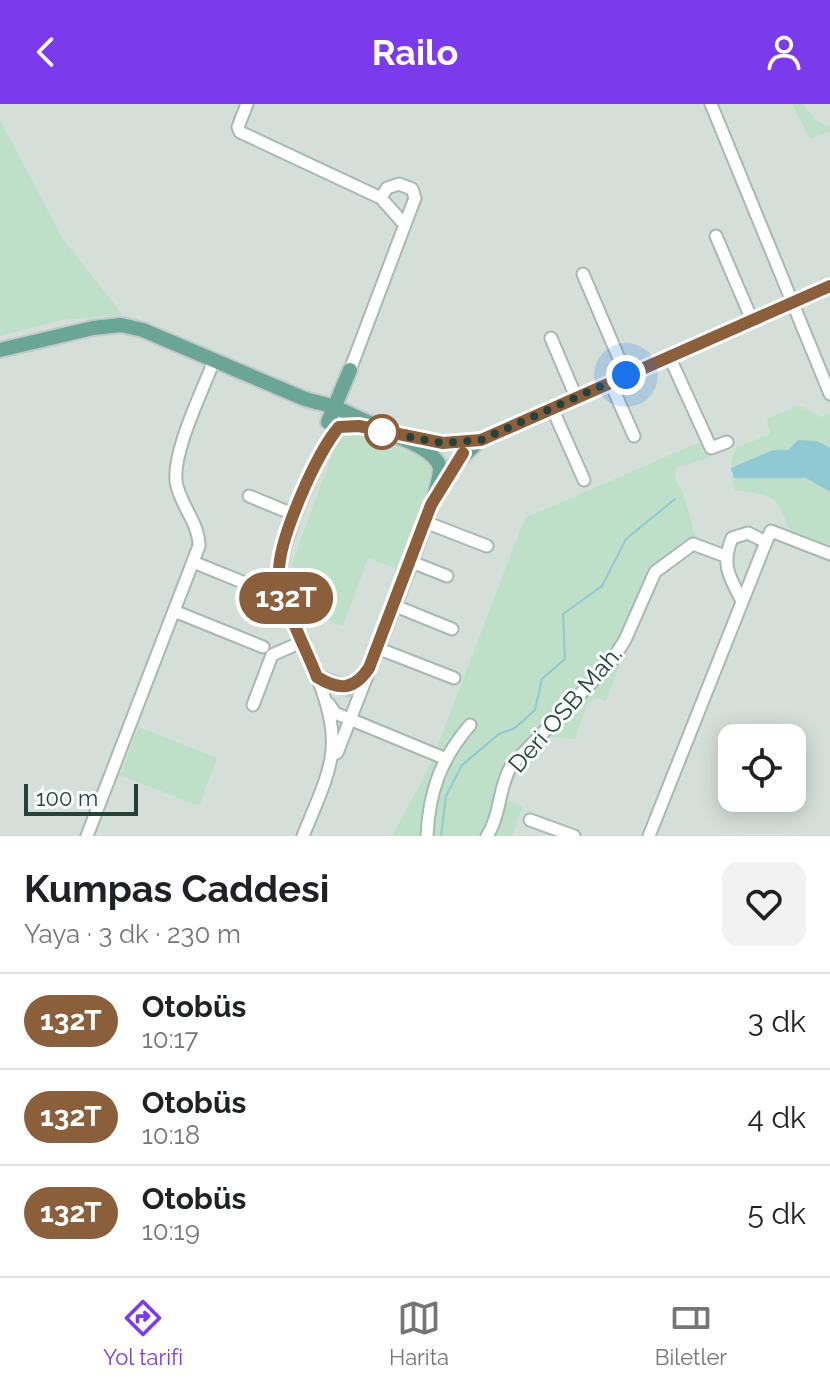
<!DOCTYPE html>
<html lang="tr">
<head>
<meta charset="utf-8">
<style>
  body { margin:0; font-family:Raleway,sans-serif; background:#f2f2f2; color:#202124; height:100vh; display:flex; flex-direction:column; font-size:30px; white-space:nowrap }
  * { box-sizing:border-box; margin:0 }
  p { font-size:26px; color:#757577 }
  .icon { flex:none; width:44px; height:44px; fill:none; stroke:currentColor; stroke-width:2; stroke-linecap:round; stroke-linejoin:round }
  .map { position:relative; height:732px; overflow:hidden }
  .side { display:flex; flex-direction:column; background:#fff; flex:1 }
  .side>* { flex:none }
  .badge { padding:0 16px; border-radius:26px; font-size:28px; line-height:52px }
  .tools { position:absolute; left:718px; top:620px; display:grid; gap:16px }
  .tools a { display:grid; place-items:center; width:88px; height:88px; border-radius:16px; background:#fff; box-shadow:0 4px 20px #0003; font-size:40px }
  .scale { position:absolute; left:24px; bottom:20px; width:114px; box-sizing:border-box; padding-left:8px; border:4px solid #24423a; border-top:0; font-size:22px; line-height:28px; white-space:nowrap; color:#24423a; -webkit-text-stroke:6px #f7fbf9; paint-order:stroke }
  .you { position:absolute; width:40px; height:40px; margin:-20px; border:6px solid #fff; border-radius:50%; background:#1a73e8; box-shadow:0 0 0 12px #1a73e833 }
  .map>.badge { position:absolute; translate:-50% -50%; box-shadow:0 0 0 4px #fff }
  .round { display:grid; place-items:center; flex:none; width:84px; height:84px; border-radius:16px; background:#f2f2f2 }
  .head { display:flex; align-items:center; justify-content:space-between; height:136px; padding:0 24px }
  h1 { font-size:38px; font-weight:700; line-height:60px }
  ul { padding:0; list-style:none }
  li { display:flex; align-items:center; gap:24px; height:96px; padding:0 24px; border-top:2px solid #e0e0e0 }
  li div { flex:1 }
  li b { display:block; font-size:30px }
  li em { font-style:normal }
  li .badge { min-width:88px; font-weight:700; text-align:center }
  header { display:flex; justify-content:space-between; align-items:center; height:104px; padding:0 24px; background:#7c3aed; color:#fff; font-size:36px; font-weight:700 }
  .tabs { display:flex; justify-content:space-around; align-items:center; height:112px; border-top:2px solid #e0e0e0; background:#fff; font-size:22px; color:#757577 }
  .tabs a { display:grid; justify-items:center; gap:4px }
  .tabs .active { color:#7c3aed }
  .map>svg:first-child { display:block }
  .built { fill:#d4dfda; fill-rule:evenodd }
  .green { fill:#bfe0c8 }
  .water { fill:#8ec9d4 }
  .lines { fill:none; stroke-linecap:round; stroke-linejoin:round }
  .stream { stroke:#8ec9d4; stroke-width:2 }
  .minor-casing { stroke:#a8b8b2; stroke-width:15 }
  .major-casing { stroke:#c2cac8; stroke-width:18 }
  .minor { stroke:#fff; stroke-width:11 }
  .major { stroke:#6aa596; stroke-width:14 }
  .line-casing { stroke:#fff; stroke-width:18 }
  .line { stroke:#8b5e3c; stroke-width:12 }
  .walk { stroke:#24423a; stroke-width:8; stroke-dasharray:0 14.4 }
  .stop-dot { fill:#fff; stroke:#8b5e3c; stroke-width:4 }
  .labels { text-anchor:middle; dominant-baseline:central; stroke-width:6; stroke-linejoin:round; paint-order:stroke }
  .street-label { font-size:24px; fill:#24423a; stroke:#f7fbf9 }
</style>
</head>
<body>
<header><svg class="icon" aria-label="back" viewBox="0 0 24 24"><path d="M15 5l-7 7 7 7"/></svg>Railo<svg class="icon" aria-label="person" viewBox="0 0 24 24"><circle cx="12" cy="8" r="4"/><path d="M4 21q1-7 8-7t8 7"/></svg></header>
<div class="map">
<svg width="830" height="732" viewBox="0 0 830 732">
  <rect width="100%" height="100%" fill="#e6efeb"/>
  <path class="built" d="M0,0H830V732H0ZM732,634H792V694H732Z"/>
  <path class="green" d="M792,0H803L817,17L830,23V28L810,35Z
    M0,16L63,135L123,211L62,216L0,232Z
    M799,301L821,313L830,309V348L788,350L735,366L731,360L736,344L770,330L767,315Z
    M349,323L430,358L434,368L396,465L368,454L343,522L303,506L292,459L340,329Z
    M700,338L709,354L676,364L675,375C690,395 688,419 699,441L656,467L606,597L598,594L587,600L575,635L551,633L527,645L506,695L523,703L512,732H392L429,664L525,414Z
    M732,374H806L830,388V444L791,429C775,391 777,392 735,386Z
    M139,623L217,654L199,702L120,671Z"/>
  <path class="water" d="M798,336L817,337L830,344V388L806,374H734L731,364L773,346H788Z"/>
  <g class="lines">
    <path class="stream" d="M441,732L446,692L462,661L499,630L515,624L535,606L542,575L565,555L563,510L602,482L626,435L675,395"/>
    <defs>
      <path id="minor" d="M247,0L238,23L240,28L381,94L405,121
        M711,0L830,290
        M716,132L752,216
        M583,170L626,271
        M551,234L576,293
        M669,252L711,344L727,338
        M350,266L415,94L412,85L399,80L387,84L381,94
        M610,278L634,332
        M552,304L584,376
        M249,392L295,411
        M425,418L487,442
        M766,438L771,427L830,450
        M409,457L447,472
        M193,458L287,496
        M393,501L452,525
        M174,507L263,543
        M377,544L454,574
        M329,600L335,609L444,654
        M253,601L272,551L304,537
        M337,649L367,572
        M530,716L574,732
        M87,732L199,442C199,418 179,400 176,377C173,345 203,287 214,256
        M303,732C330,665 346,644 317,573
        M427,732C429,687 441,655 470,621
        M487,732C501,711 498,684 511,662L611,558L625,536L655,468L693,440L725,452
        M649,732L766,438L748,429L732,434C721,461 729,472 742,497"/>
      <path id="major" d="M0,246L93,224L121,221L143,226L305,295L335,303L400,333L443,339L481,336L830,182
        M328,318L350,266
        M345,321C368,322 429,338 439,361C446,378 380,535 369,564L360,577L348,584L317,573C306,544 281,499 279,469C278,443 322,330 345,321Z
        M441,383L452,363L478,338"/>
    </defs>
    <use href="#minor" class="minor-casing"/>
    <use href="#major" class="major-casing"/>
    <use href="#minor" class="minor"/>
    <use href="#major" class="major"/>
  </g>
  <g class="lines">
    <defs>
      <path id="line" d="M463,349L431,401L369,564C354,586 340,587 317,573C306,544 281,499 279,469C278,436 317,348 339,323L359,322L443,339L481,336L830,182"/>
    </defs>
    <use href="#line" class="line-casing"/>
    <use href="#line" class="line"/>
    <path class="walk" d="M382,328L443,339L481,336L626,271"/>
  </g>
  <circle class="stop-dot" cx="382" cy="328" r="16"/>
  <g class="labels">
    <g class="street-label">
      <text transform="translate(565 605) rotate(-49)">Deri OSB Mah.</text>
    </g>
  </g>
</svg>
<div class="tools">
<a><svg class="icon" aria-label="locate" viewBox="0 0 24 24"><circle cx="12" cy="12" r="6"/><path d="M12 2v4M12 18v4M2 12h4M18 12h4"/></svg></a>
</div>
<div class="scale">100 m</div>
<div class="you" style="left:626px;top:271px"></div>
<b class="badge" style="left:286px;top:494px;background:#8b5e3c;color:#fff">132T</b>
</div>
<section class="side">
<div class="head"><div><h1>Kumpas Caddesi</h1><p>Yaya · 3 dk · 230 m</p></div><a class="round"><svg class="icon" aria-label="heart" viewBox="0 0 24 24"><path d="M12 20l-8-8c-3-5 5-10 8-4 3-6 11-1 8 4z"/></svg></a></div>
<ul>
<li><span class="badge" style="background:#8b5e3c;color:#fff">132T</span><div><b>Otobüs</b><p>10:17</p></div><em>3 dk</em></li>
<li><span class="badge" style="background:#8b5e3c;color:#fff">132T</span><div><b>Otobüs</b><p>10:18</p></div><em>4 dk</em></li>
<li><span class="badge" style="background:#8b5e3c;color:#fff">132T</span><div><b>Otobüs</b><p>10:19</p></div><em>5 dk</em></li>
</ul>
</section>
<nav class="tabs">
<a class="active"><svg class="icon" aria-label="directions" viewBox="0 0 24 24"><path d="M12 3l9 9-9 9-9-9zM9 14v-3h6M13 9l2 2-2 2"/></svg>Yol tarifi</a>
<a><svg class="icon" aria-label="map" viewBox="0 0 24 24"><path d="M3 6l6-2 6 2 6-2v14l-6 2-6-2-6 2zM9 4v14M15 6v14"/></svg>Harita</a>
<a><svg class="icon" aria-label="tickets" viewBox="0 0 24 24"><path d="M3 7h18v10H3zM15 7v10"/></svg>Biletler</a>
</nav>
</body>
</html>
